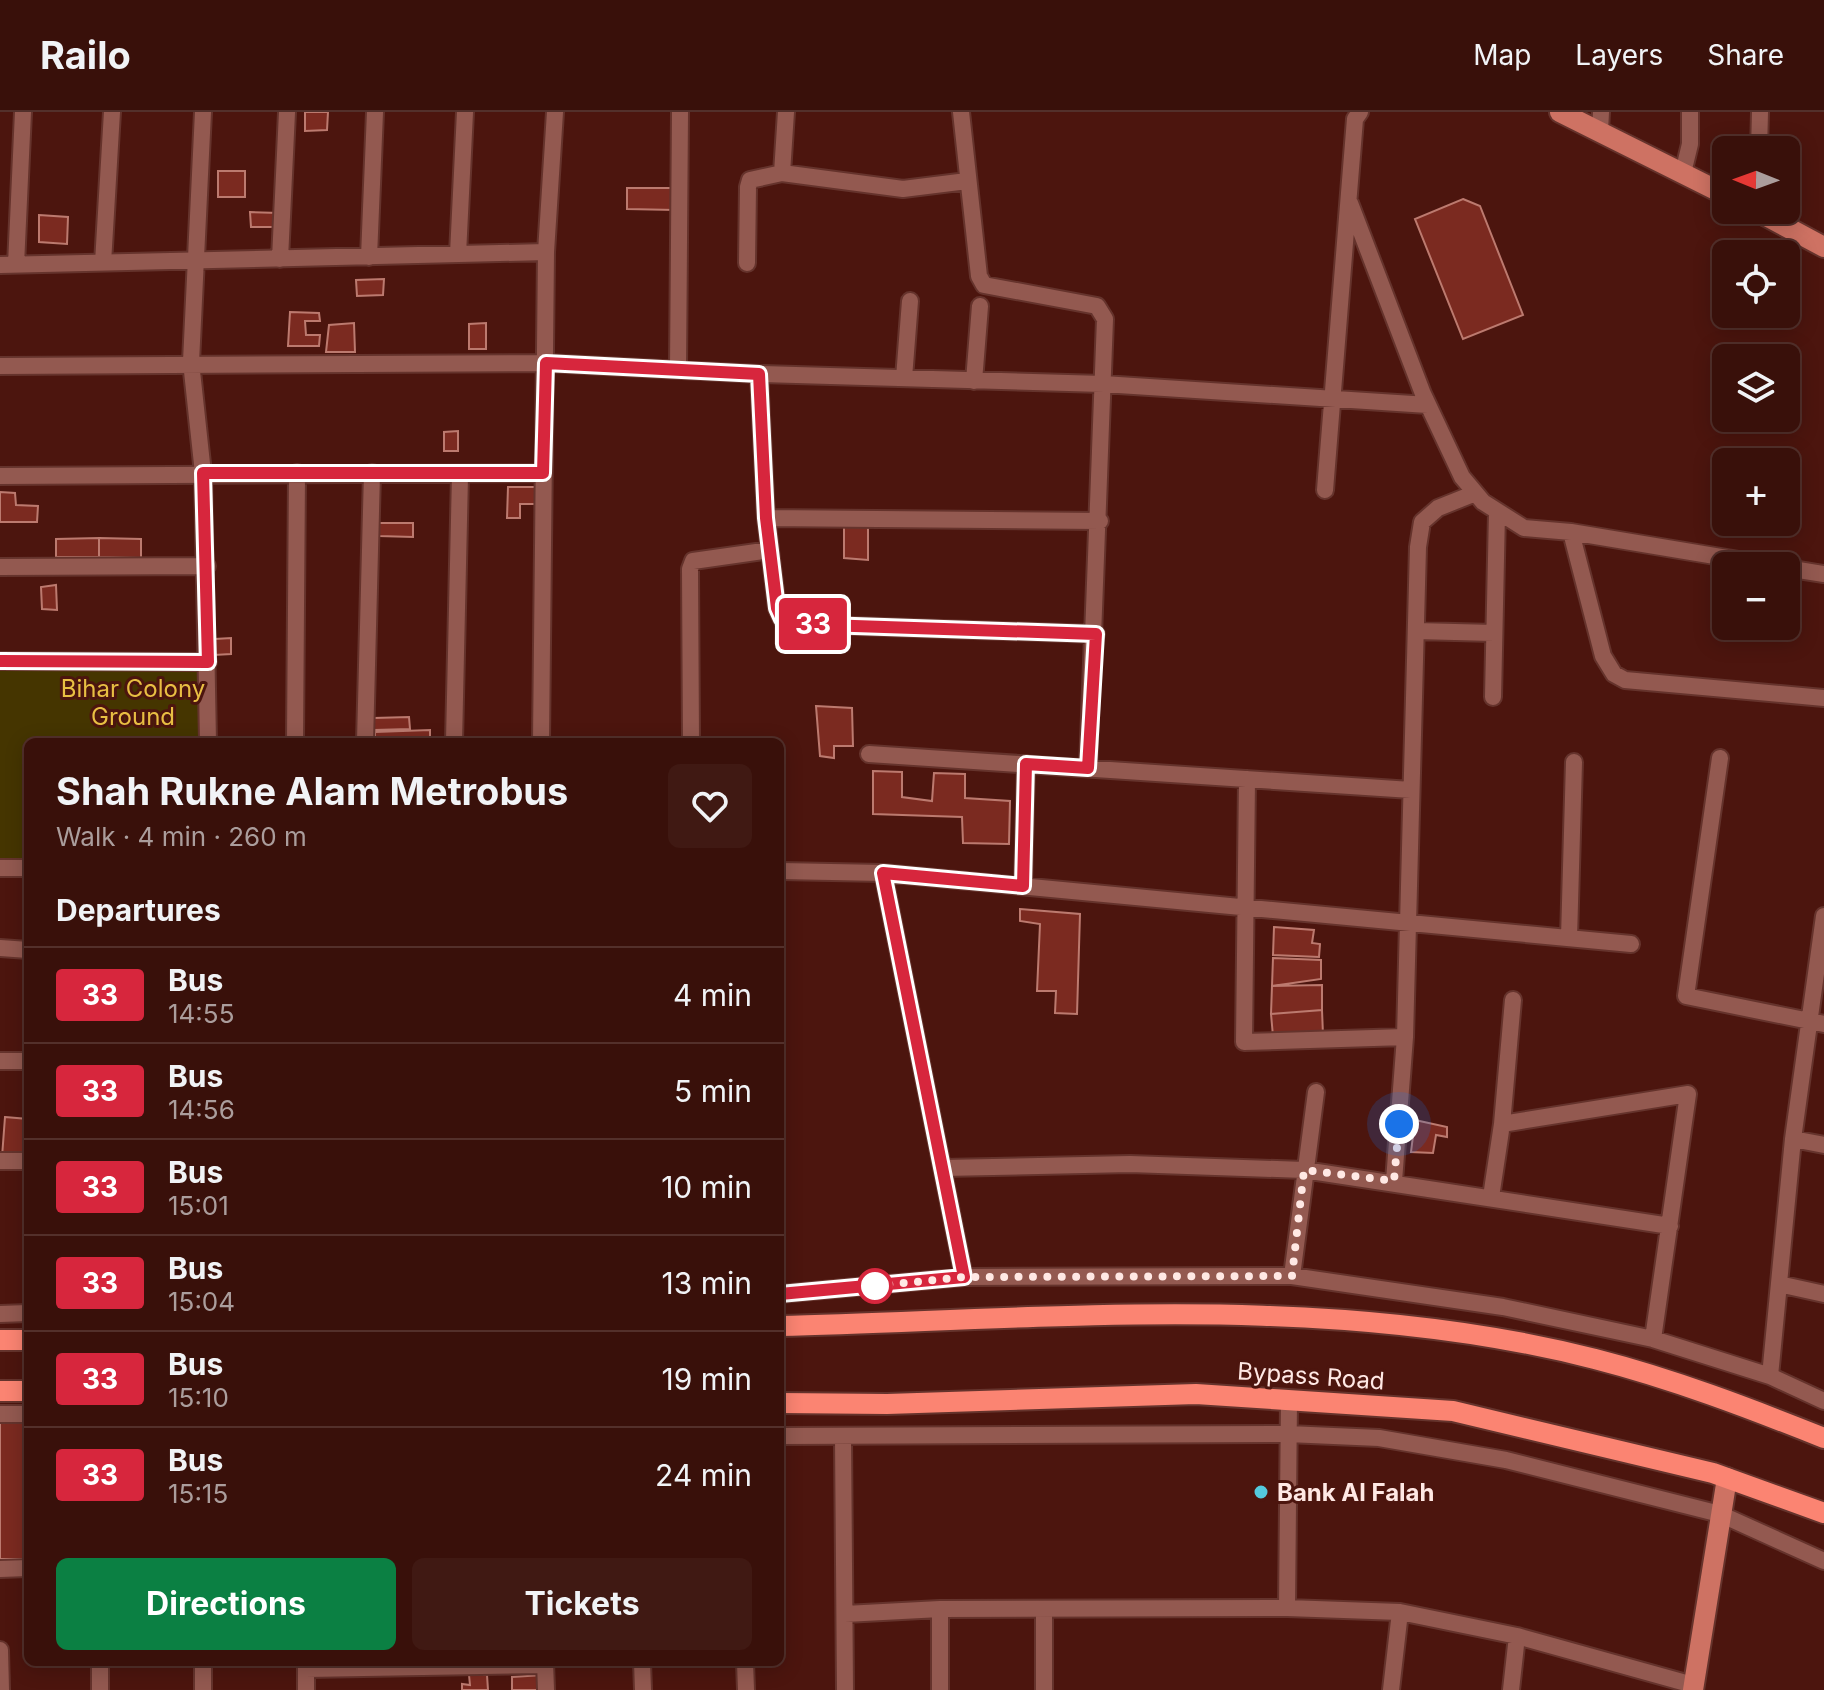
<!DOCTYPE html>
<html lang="en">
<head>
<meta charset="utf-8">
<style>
  body { margin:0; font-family:Inter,sans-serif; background:#401913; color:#f1f3f6; height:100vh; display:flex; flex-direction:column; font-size:30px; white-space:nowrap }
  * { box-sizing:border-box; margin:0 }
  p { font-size:26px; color:#ab9d9c }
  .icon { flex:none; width:44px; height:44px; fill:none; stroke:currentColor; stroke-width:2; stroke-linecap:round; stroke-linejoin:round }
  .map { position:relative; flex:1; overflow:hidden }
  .panel { position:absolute; left:24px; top:626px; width:760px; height:928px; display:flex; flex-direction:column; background:#39100a; border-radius:12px; box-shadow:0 4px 20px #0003,0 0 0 2px #53302b }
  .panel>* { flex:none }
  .badge { padding:0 16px; border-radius:6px; font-size:28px; line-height:52px }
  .needle { width:52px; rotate:271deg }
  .buttons { position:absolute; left:1712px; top:24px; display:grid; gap:16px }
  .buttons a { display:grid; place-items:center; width:88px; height:88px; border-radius:12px; background:#39100a; box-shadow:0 4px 20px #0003,0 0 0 2px #53302b; font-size:40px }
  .you { position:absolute; width:40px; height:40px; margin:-20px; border:6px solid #fff; border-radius:50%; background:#1a73e8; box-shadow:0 0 0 12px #1a73e833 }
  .map>.badge { position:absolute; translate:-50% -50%; box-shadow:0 0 0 4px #fff }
  h2 { padding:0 32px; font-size:30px; line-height:72px }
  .round { display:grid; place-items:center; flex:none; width:84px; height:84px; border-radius:12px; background:#401913 }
  .summary { display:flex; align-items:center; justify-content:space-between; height:136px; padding:0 32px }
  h1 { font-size:38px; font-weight:700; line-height:60px }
  .cta { display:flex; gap:16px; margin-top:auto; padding:16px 32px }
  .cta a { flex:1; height:92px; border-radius:12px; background:#0b8043; color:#fff; font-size:32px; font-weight:700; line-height:92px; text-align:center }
  .cta a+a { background:#401913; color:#f1f3f6 }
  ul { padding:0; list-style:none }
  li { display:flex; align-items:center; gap:24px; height:96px; padding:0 32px; border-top:2px solid #53302b }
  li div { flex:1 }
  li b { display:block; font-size:30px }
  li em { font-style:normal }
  li .badge { min-width:88px; font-weight:700; text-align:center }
  header { display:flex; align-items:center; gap:48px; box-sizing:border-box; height:112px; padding:0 40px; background:#39100a; border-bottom:2px solid #53302b }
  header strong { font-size:38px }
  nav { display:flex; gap:44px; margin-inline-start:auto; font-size:28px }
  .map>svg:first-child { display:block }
  .green { fill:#453500 }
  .building { fill:#7b2a20; stroke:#bc7a6f; stroke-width:2 }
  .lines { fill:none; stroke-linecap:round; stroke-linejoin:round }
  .street-casing { stroke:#65332c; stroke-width:20 }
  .secondary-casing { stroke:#65332c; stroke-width:24 }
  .primary-casing { stroke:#65332c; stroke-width:24 }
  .street { stroke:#935950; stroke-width:16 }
  .secondary { stroke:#ce7263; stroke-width:20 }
  .primary { stroke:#fb8472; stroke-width:20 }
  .line-casing { stroke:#fff; stroke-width:18 }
  .line { stroke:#d7263d; stroke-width:12 }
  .walk { stroke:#ffe8e4; stroke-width:8; stroke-dasharray:0 14.4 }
  .stop-dot { fill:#fff; stroke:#d7263d; stroke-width:4 }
  .poi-dot { fill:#54cade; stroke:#4c150e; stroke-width:3 }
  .labels { text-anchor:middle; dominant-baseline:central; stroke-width:6; stroke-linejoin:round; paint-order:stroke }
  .park-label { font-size:24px; fill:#e8bf43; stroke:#4c150e }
  .street-label { font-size:24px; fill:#ffe8e4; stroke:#4c150e }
  .poi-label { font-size:24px; font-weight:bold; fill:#ffe8e4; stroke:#4c150e; text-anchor:start }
</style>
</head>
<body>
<header>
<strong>Railo</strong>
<nav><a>Map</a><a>Layers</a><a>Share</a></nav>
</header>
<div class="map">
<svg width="1824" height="1578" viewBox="0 0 1824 1578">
  <rect width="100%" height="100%" fill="#4c150e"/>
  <path class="green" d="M199,550L198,630H28V756H0V551Z"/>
  <path class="building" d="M305,0H328L327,18L305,19Z
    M218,59H245V85H218Z
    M627,76H675V98L627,97Z
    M1463,87L1480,94L1523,203L1463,227L1415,107Z
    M250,100L279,101V115H251Z
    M39,103L68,105L67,132L39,130Z
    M384,167L383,183L357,184L356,168Z
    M290,200L319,201L320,209H305L306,223H320L319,234H288Z
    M354,211L355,240H326L329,213Z
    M486,211V237H469V212Z
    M458,319V339H444V320Z
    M508,375H541L540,392H520V406H507Z
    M0,380L15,381L16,393L38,394L37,410H0Z
    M379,411H413V425L379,424Z
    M868,414V448L844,446V415Z
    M99,426V445H56V427Z
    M99,426L141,427V446L99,445Z
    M56,473L57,498L42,497L41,475Z
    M231,526V542L214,543L215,527Z
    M816,594L852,596L853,634H834V646L820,644Z
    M409,605L410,617L374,618V606Z
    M430,618V630H375V620Z
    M873,659L902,660V685L932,689L934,661L965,662V686L1010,689L1009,732L963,731L962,705L873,702Z
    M1020,797L1080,802L1077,902L1055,901L1056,879H1037L1040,812L1020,809Z
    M1274,815L1314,818L1312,831L1320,832L1319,845L1273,843Z
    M1273,846L1321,848V867L1272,874Z
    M1322,873V898L1271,902L1272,874Z
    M1322,898L1323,923L1273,924L1271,902Z
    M5,1005L28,1007V1044L2,1045Z
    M1415,1008L1447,1015V1025L1436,1023L1433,1041L1411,1040Z
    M0,1304H28V1447H0Z
    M469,1563H487L488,1578H462V1572L470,1573Z
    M543,1563V1578H512V1565Z"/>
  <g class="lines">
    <defs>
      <path id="street" d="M203,0L191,250L203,361L208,630
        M961,0L979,164L984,173L1097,194L1105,207L1088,656
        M1600,19L1601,0
        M1759,38L1760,0
        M782,61L903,77L967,69
        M1683,61L1690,32V0
        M1350,91L1423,282L1462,365L1483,390L1524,416L1571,420L1775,454
        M458,142L465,0
        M369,145L375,0
        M280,147L287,0
        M103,151L112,0
        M747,151L748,75L750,68L782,61L786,0
        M0,153L546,140
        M16,153L23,0
        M0,254L546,251L759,262L1103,272L1428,293
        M678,258L680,0
        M759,262L766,406L777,496L782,507L795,512L1096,522
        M904,266L910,189
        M974,269L980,194
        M0,364L543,361
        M1325,378L1355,7L1360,0
        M766,406L1100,409
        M1571,420L1603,544L1614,562L1625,568L1824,586
        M0,455L207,454
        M1786,456L1824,462
        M1416,519L1494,521
        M0,549L208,550
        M1493,585L1497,400
        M295,630L297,361
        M365,630L372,361
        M454,630L460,363
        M541,630L546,140L555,0
        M691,630L690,457L693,449L770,438
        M869,642L1411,678
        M1720,646L1686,884L1824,912
        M1247,667L1244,930L1405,925
        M0,756H28
        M780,759L883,761L1631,832
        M883,761L964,1165
        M1023,774L1026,652
        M1569,826L1574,650
        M0,836L28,838
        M0,949H28
        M1502,1012L1688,982L1653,1227
        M1793,1027L1824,1033
        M0,1049H28
        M943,1056L1130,1052L1304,1058L1670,1114
        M1394,1069L1405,925L1418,435L1422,410L1438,396L1473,382
        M1491,1085L1502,1012L1513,888
        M1292,1164L1316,980
        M1779,1172L1824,1182
        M780,1182L964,1165L1292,1164L1503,1195L1653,1227L1770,1264L1824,1289
        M0,1202L28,1201
        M1770,1264L1793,1027L1824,804
        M0,1302H28
        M780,1324L1288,1322L1379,1326L1506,1348L1720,1402L1824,1449
        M843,1325L845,1578
        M0,1457L28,1456
        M1287,1496L1289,1288
        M940,1497V1578
        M1044,1497V1578
        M845,1502L940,1497L1287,1496L1400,1500L1517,1524L1693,1573
        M0,1538L1,1578
        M100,1550V1578
        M203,1550V1578
        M306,1550V1578
        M545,1550L546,1578
        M642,1550L643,1578
        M745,1550L746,1578
        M306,1557L545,1553
        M1391,1578L1400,1500
        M1511,1578L1517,1524"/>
      <path id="secondary" d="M1560,0L1726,83
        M1755,98L1824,135
        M1693,1578L1727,1366"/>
      <path id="primary" d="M780,1214C1050,1207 1330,1179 1595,1247C1673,1267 1749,1296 1824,1326
        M0,1228H28
        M0,1279H28
        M780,1291L887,1292L1196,1282L1453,1299L1713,1361L1824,1401"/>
    </defs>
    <use href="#street" class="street-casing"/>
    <use href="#secondary" class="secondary-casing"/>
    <use href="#primary" class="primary-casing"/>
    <use href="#street" class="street"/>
    <use href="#secondary" class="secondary"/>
    <use href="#primary" class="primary"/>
  </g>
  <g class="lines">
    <defs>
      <path id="line" d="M0,549L208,550L203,361H543L546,251L759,262L766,406L777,496L782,507L795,512L1096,522L1088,656L1026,652L1023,774L883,761L964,1165L780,1182"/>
    </defs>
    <use href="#line" class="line-casing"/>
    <use href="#line" class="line"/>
    <path class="walk" d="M875,1174L964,1165L1292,1164L1304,1058L1394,1069L1399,1012"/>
  </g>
  <circle class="stop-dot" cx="875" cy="1174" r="16"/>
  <circle class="poi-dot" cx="1261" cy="1380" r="8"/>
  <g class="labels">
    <g class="park-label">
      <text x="133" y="576">Bihar Colony<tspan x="133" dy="28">Ground</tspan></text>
    </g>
    <g class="street-label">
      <text transform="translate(1311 1264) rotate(4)">Bypass Road</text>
    </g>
    <g class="poi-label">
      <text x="1277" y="1380">Bank Al Falah</text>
    </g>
  </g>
</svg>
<div class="buttons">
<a><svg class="needle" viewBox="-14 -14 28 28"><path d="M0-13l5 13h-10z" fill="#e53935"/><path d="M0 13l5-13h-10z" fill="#ab9d9c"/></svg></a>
<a><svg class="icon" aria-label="locate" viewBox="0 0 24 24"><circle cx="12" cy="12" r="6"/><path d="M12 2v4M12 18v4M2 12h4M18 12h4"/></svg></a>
<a><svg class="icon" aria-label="layers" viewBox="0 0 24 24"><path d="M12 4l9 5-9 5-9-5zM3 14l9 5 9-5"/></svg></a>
<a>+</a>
<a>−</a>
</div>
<div class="you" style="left:1399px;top:1012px"></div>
<b class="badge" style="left:813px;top:512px;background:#d7263d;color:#fff">33</b>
<section class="panel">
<div class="summary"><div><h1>Shah Rukne Alam Metrobus</h1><p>Walk · 4 min · 260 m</p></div><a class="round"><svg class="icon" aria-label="heart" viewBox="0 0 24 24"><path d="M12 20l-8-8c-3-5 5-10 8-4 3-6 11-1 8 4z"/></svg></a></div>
<h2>Departures</h2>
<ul>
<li><span class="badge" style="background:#d7263d;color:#fff">33</span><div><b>Bus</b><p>14:55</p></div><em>4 min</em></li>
<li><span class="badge" style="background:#d7263d;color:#fff">33</span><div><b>Bus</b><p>14:56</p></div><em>5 min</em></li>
<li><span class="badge" style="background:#d7263d;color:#fff">33</span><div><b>Bus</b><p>15:01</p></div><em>10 min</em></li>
<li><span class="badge" style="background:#d7263d;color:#fff">33</span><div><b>Bus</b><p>15:04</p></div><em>13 min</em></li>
<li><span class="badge" style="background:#d7263d;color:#fff">33</span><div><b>Bus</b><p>15:10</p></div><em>19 min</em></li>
<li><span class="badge" style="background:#d7263d;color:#fff">33</span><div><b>Bus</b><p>15:15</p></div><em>24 min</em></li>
</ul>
<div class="cta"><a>Directions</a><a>Tickets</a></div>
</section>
</div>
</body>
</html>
